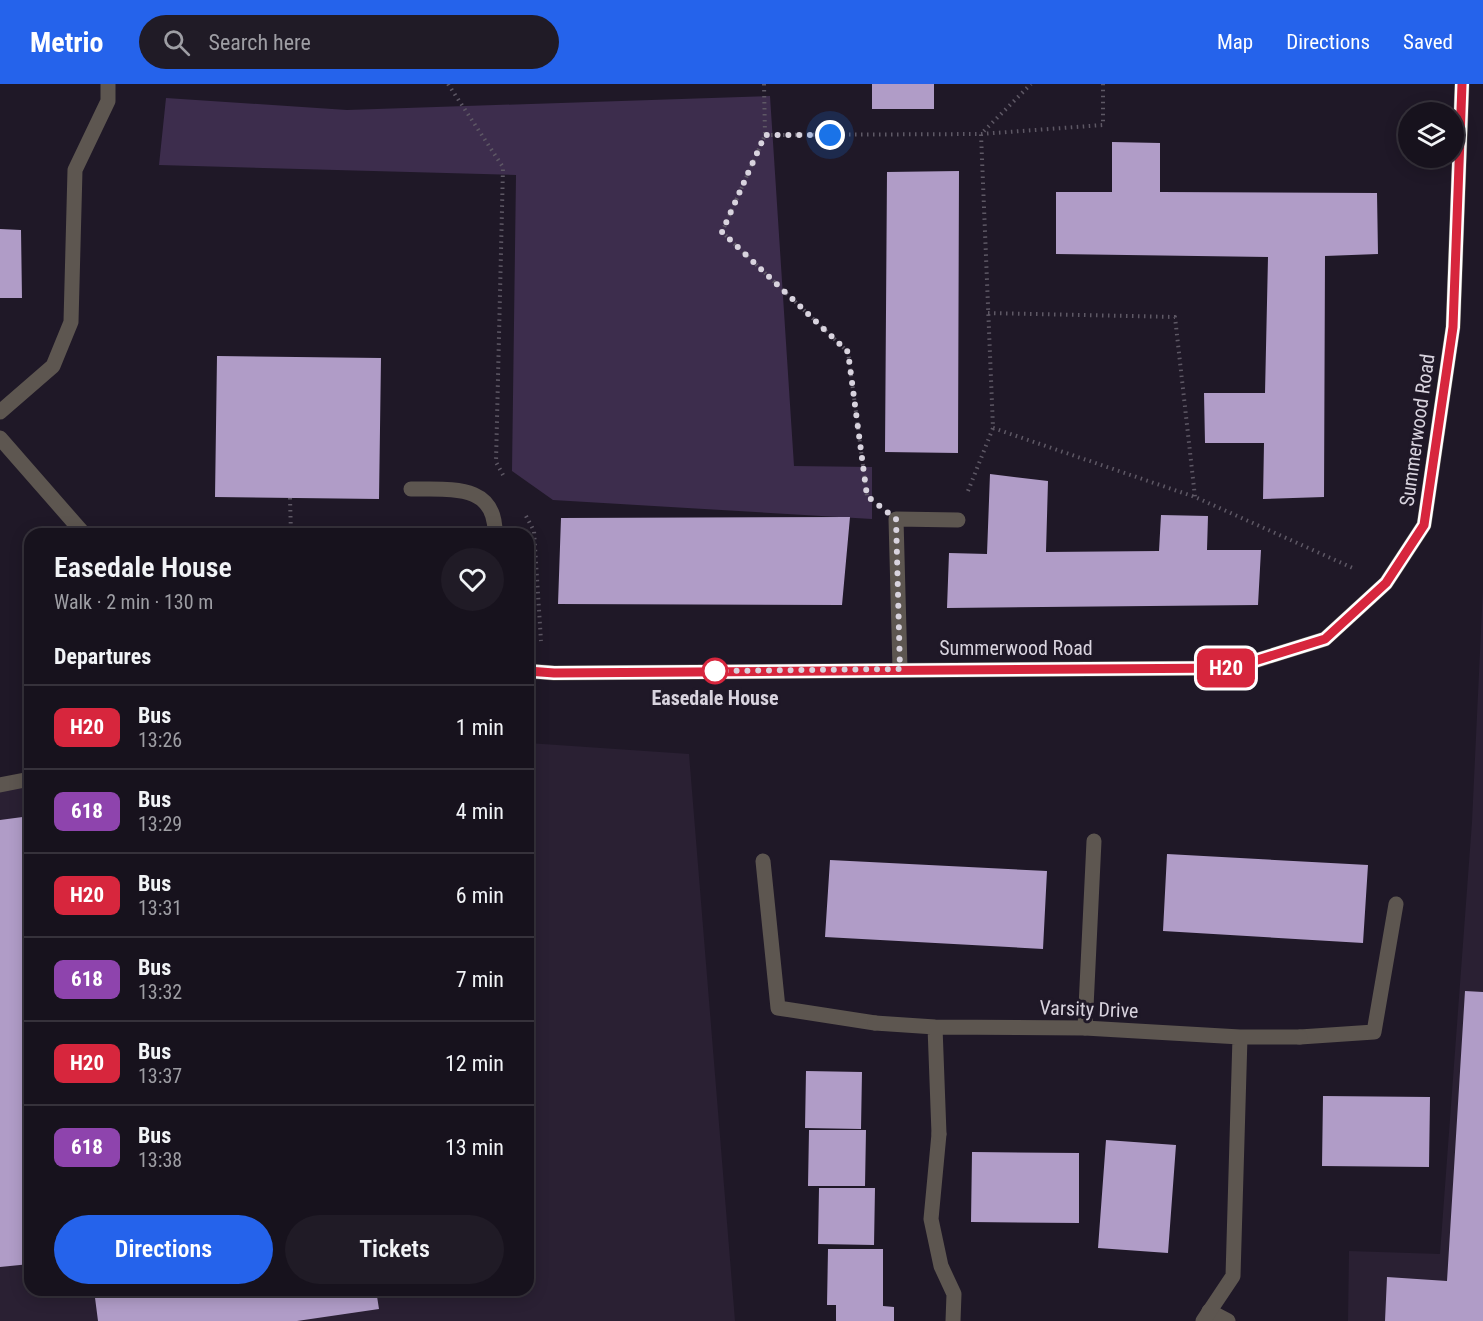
<!DOCTYPE html>
<html lang="en">
<head>
<meta charset="utf-8">
<style>
  body { margin:0; font-family:"Roboto Condensed",sans-serif; background:#201b26; color:#f1f3f6; height:100vh; display:flex; flex-direction:column; font-size:22px; white-space:nowrap }
  * { box-sizing:border-box; margin:0 }
  p { font-size:20px; color:#9e9ea4 }
  .icon { flex:none; width:33px; height:33px; fill:none; stroke:currentColor; stroke-width:2; stroke-linecap:round; stroke-linejoin:round }
  .map { position:relative; flex:1; overflow:hidden }
  .sheet { position:absolute; left:24px; top:444px; width:510px; height:768px; display:flex; flex-direction:column; background:#17121d; border-radius:18px; box-shadow:0 3px 15px #0003,0 0 0 2px #36323b }
  .sheet>* { flex:none }
  .badge { padding:0 12px; border-radius:9px; font-size:21px; line-height:39px }
  .tools { position:absolute; left:1398px; top:18px; display:grid; gap:12px }
  .tools a { display:grid; place-items:center; width:66px; height:66px; border-radius:50%; background:#17121d; box-shadow:0 3px 15px #0003,0 0 0 2px #36323b; font-size:30px }
  .you { position:absolute; width:30px; height:30px; margin:-15px; border:4px solid #fff; border-radius:50%; background:#1a73e8; box-shadow:0 0 0 9px #1a73e833 }
  .map>.badge { position:absolute; translate:-50% -50%; box-shadow:0 0 0 3px #fff }
  h2 { padding:0 30px; font-size:22px; line-height:54px }
  .round { display:grid; place-items:center; flex:none; width:63px; height:63px; border-radius:32px; background:#201b26 }
  .headline { display:flex; align-items:center; justify-content:space-between; height:102px; padding:0 30px }
  h1 { font-size:28px; font-weight:600; line-height:45px }
  .cta { display:flex; gap:12px; margin-top:auto; padding:12px 30px }
  .cta a { flex:1; height:69px; border-radius:36px; background:#2563eb; color:#fff; font-size:24px; font-weight:600; line-height:69px; text-align:center }
  .cta a+a { background:#201b26; color:#f1f3f6 }
  ul { padding:0; list-style:none }
  li { display:flex; align-items:center; gap:18px; height:84px; padding:0 30px; border-top:2px solid #36323b }
  li div { flex:1 }
  li b { display:block; font-size:22px }
  li em { font-style:normal }
  li .badge { min-width:66px; font-weight:700; text-align:center }
  header { display:flex; align-items:center; gap:36px; box-sizing:border-box; height:84px; padding:0 30px; background:#2563eb; color:#fff }
  header strong { font-size:28px }
  nav { display:flex; gap:33px; margin-inline-start:auto; font-size:21px }
  .search { width:420px; height:54px; background:#201b26; display:flex; align-items:center; gap:15px; box-sizing:border-box; padding:0 21px; border-radius:33px; color:#9e9ea4; font-size:22px }
  .map>svg:first-child { display:block }
  .built { fill:#2a2033 }
  .green { fill:#3d2d4d }
  .building { fill:#b09cc7 }
  .lines { fill:none; stroke-linecap:round; stroke-linejoin:round }
  .path { stroke:#5e5865; stroke-width:4; stroke-dasharray:1.5 4.5; stroke-linecap:butt }
  .service { stroke:#5d5650; stroke-width:15 }
  .minor { stroke:#5d5650; stroke-width:15 }
  .line-casing { stroke:#fff; stroke-width:14 }
  .line { stroke:#d7263d; stroke-width:9 }
  .walk { stroke:#d8d3de; stroke-width:6; stroke-dasharray:0 10.8 }
  .stop-dot { fill:#fff; stroke:#d7263d; stroke-width:3 }
  .labels { text-anchor:middle; dominant-baseline:central; stroke-width:6; stroke-linejoin:round; paint-order:stroke }
  .street-label { font-size:20px; fill:#d8d3de; stroke:#1f1827 }
  .stop-label { font-size:20px; font-weight:bold; fill:#d8d3de; stroke:#1f1827 }
</style>
</head>
<body>
<header>
<strong>Metrio</strong>
<div class="search"><svg class="icon" aria-label="search" viewBox="0 0 24 24"><circle cx="10" cy="10" r="6"/><path d="M15 15l6 6"/></svg>Search here</div>
<nav><a>Map</a><a>Directions</a><a>Saved</a></nav>
</header>
<div class="map">
<svg width="1483" height="1237" viewBox="0 0 1483 1237">
  <rect width="100%" height="100%" fill="#1f1827"/>
  <path class="built" d="M1483,504V1237H1348L1349,1167L1440,1170L1472,738Z
    M528,659L689,670L735,1237H0V699L30,694V1206H528Z"/>
  <path class="green" d="M770,12L794,382L872,383V435L553,416L512,387L516,91L159,81L166,14L347,26Z"/>
  <path class="building" d="M872,0H934V25H872Z
    M1112,58L1160,59V108L1377,109L1378,170L1325,172L1324,413L1263,415L1264,359H1205L1204,309H1265L1268,173L1056,170V108H1112Z
    M959,87L958,369L885,368L887,88Z
    M0,145L21,146L22,214H0Z
    M217,272L381,274L379,415L215,413Z
    M990,390L1048,397L1046,468L1159,467L1161,431L1208,432L1207,466H1261L1258,521L947,524L949,469L987,470Z
    M850,433L842,521L558,520L561,434Z
    M30,732V1180L0,1183V736Z
    M1167,770L1368,781L1363,859L1163,847Z
    M830,776L1047,787L1043,865L825,853Z
    M1465,907L1483,908V1237H1385L1387,1193L1447,1197Z
    M806,987L862,988L861,1045L805,1044Z
    M1323,1012L1430,1013L1429,1083L1322,1082Z
    M809,1046H866L865,1102H808Z
    M1106,1056L1176,1061L1168,1169L1098,1164Z
    M972,1068L1079,1069V1139L971,1138Z
    M819,1104H875L874,1161L818,1160Z
    M828,1165H883V1222L894,1223V1237H836V1221H827Z
    M94,1206H376L379,1225L297,1237H98Z"/>
  <g class="lines">
    <path class="path" d="M448,0L503,83L496,378L503,391
      M764,0L765,51L722,148L848,268L867,412L872,416
      M765,51L981,50L1103,41V0
      M988,229L1175,233L1195,413
      M993,344L1195,413L1355,485
      M968,407L993,344L981,50L1031,0
      M290,414L291,450
      M526,432L534,447L541,557"/>
    <path class="service" d="M411,405C449,406 496,398 495,450
      M0,701L30,695
      M763,777L778,924L875,939
      M1085,944L1094,757
      M1300,953L1374,948L1396,820
      M939,1050L931,1135L941,1182L954,1210L953,1237
      M1209,1227L1228,1237"/>
    <path class="minor" d="M0,328L53,282L71,238L75,86L108,17V0
      M0,354L84,450
      M900,585L896,435L958,436
      M528,587L554,589L1232,584L1325,555L1386,499L1424,441L1453,243L1462,0
      M875,939L935,943L1085,944L1240,953
      M935,943L939,1050
      M1203,1237L1233,1192L1240,953H1300"/>
  </g>
  <g class="lines">
    <defs>
      <path id="line" d="M528,587L554,589L1232,584L1325,555L1386,499L1424,441L1453,243L1462,0"/>
    </defs>
    <use href="#line" class="line-casing"/>
    <use href="#line" class="line"/>
    <path class="walk" d="M715,587L900,585L896,435L867,412L848,268L722,148L765,51H830"/>
  </g>
  <circle class="stop-dot" cx="715" cy="587" r="12"/>
  <g class="labels">
    <g class="street-label">
      <text transform="translate(1417 346) rotate(-82)">Summerwood Road</text>
      <text x="1016" y="564">Summerwood Road</text>
      <text transform="translate(1089 925) rotate(2)">Varsity Drive</text>
    </g>
    <g class="stop-label">
      <text x="715" y="614">Easedale House</text>
    </g>
  </g>
</svg>
<div class="tools">
<a><svg class="icon" aria-label="layers" viewBox="0 0 24 24"><path d="M12 4l9 5-9 5-9-5zM3 14l9 5 9-5"/></svg></a>
</div>
<div class="you" style="left:830px;top:51px"></div>
<b class="badge" style="left:1226px;top:584px;background:#d7263d;color:#fff">H20</b>
<section class="sheet">
<div class="headline"><div><h1>Easedale House</h1><p>Walk · 2 min · 130 m</p></div><a class="round"><svg class="icon" aria-label="heart" viewBox="0 0 24 24"><path d="M12 20l-8-8c-3-5 5-10 8-4 3-6 11-1 8 4z"/></svg></a></div>
<h2>Departures</h2>
<ul>
<li><span class="badge" style="background:#d7263d;color:#fff">H20</span><div><b>Bus</b><p>13:26</p></div><em>1 min</em></li>
<li><span class="badge" style="background:#8e44ad;color:#fff">618</span><div><b>Bus</b><p>13:29</p></div><em>4 min</em></li>
<li><span class="badge" style="background:#d7263d;color:#fff">H20</span><div><b>Bus</b><p>13:31</p></div><em>6 min</em></li>
<li><span class="badge" style="background:#8e44ad;color:#fff">618</span><div><b>Bus</b><p>13:32</p></div><em>7 min</em></li>
<li><span class="badge" style="background:#d7263d;color:#fff">H20</span><div><b>Bus</b><p>13:37</p></div><em>12 min</em></li>
<li><span class="badge" style="background:#8e44ad;color:#fff">618</span><div><b>Bus</b><p>13:38</p></div><em>13 min</em></li>
</ul>
<div class="cta"><a>Directions</a><a>Tickets</a></div>
</section>
</div>
</body>
</html>
